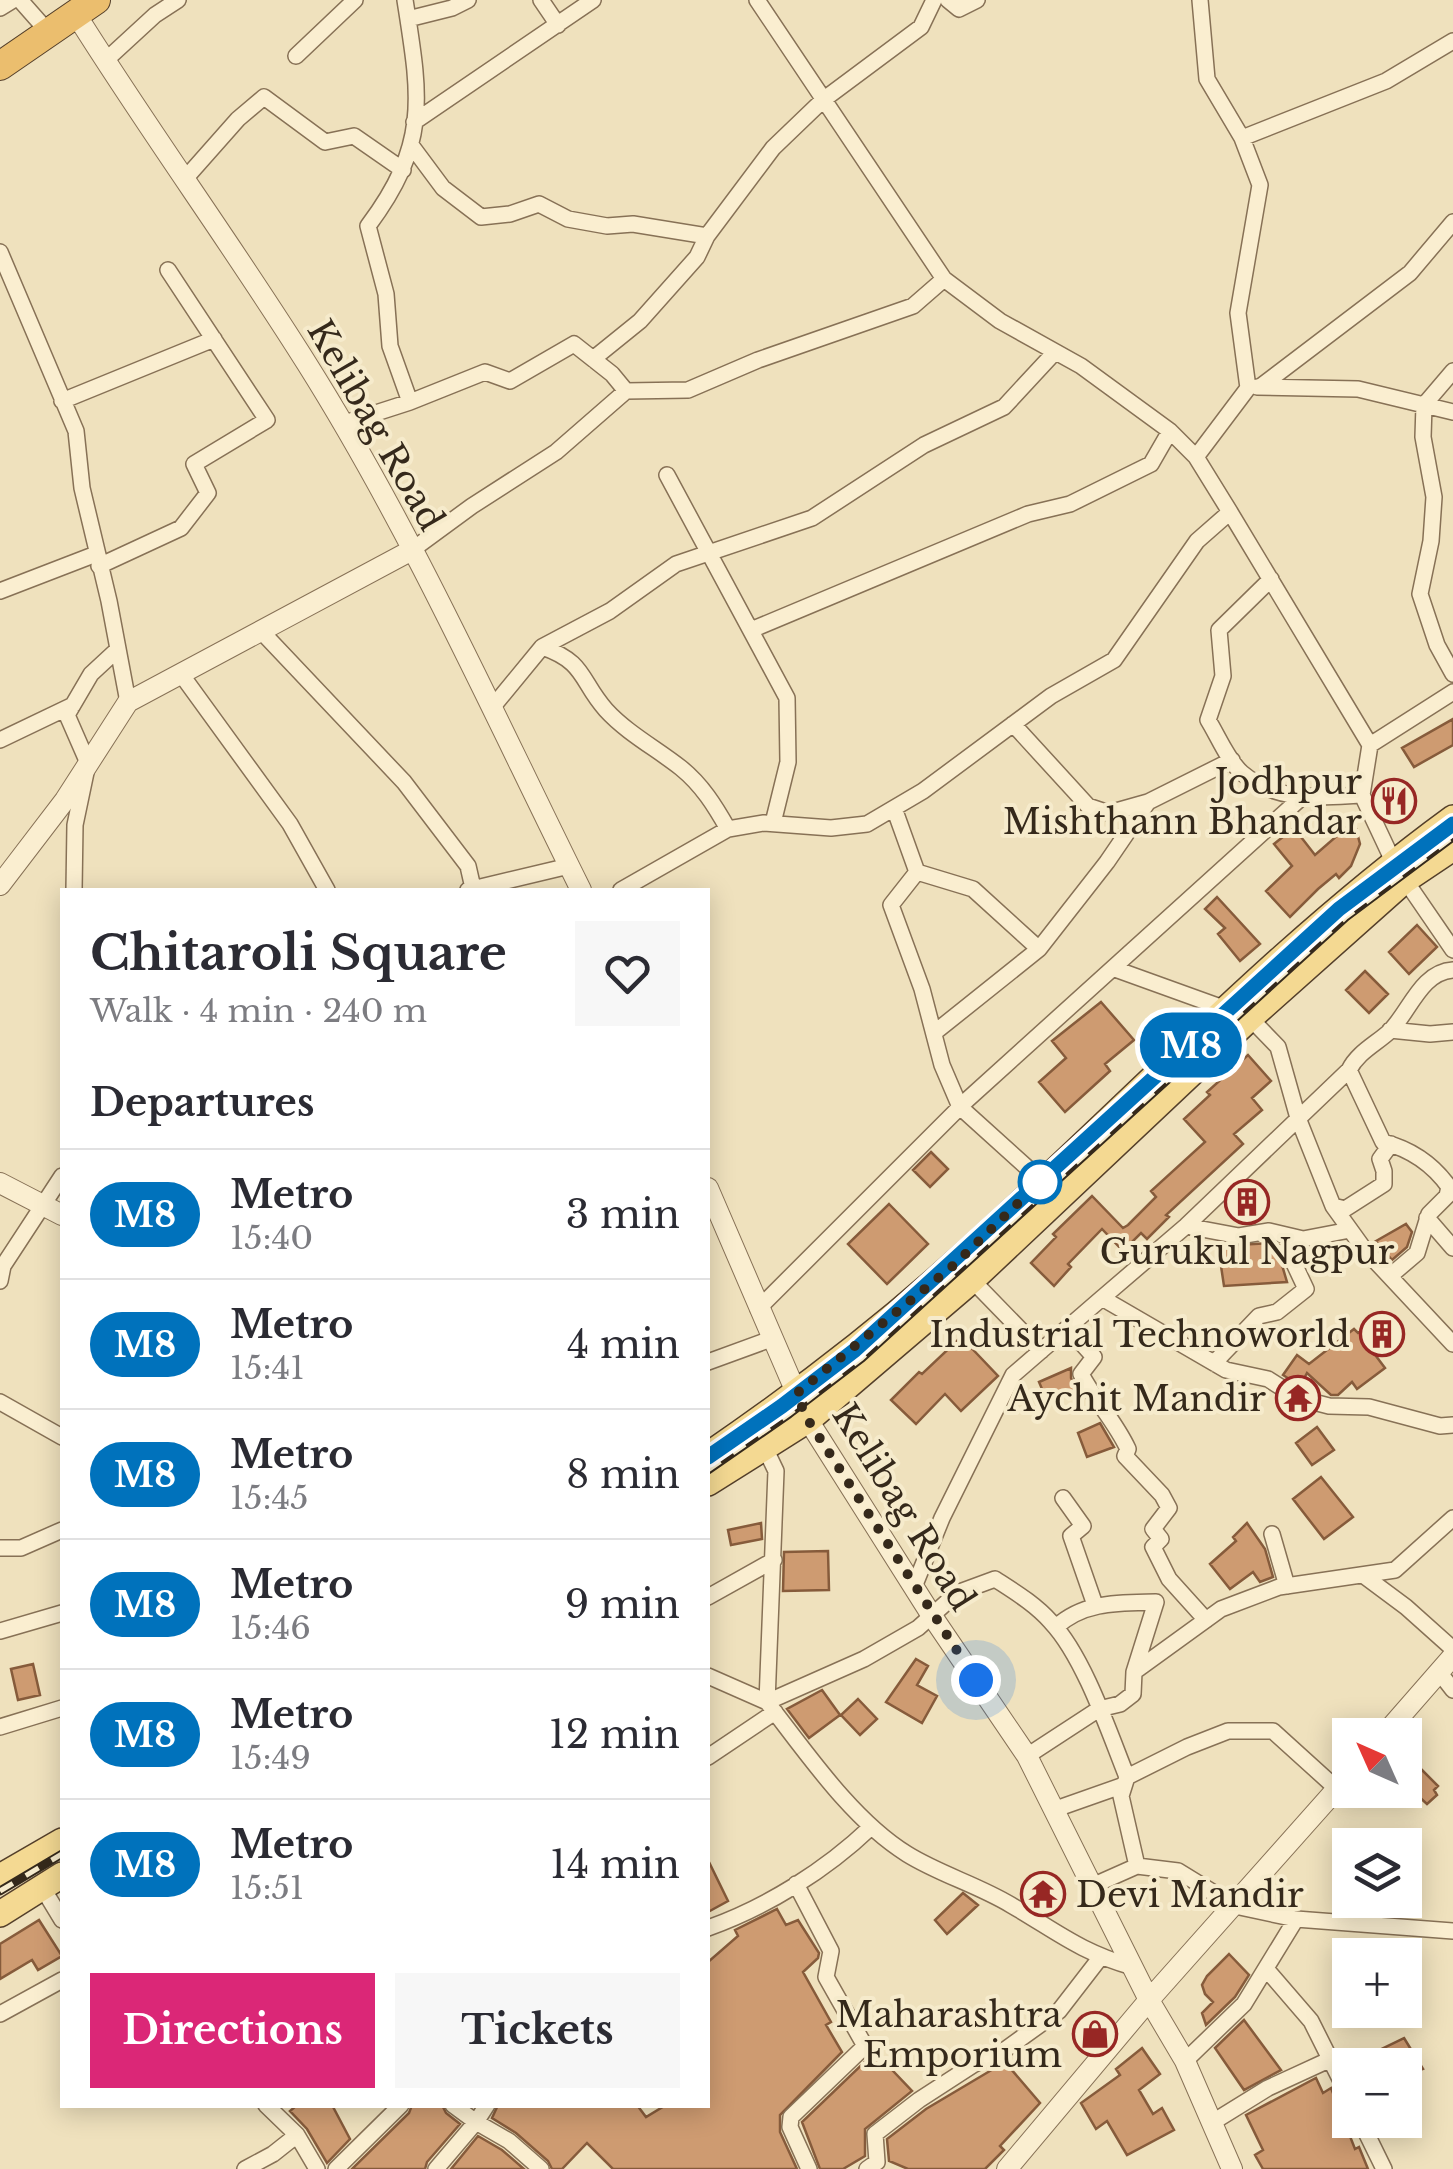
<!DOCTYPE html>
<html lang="en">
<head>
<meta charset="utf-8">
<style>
  body { margin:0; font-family:"Libre Baskerville",serif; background:#f7f7f7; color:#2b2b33; height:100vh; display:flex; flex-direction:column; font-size:38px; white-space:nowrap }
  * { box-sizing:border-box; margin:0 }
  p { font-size:32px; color:#7c7c81 }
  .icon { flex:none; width:55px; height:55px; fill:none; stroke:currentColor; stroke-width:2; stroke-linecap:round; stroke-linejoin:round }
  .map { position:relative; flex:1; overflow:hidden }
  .side { position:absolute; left:60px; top:888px; width:650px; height:1220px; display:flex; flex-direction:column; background:#fff; border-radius:0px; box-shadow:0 5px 25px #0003 }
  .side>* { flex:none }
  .badge { padding:0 20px; border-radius:32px; font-size:35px; line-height:65px }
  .needle { width:65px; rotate:315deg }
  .tools { position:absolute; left:1332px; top:1718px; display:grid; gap:20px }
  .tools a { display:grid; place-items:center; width:90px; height:90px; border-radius:0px; background:#fff; box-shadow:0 5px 25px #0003; font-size:50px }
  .you { position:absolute; width:50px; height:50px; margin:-25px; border:8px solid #fff; border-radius:50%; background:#1a73e8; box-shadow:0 0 0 15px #1a73e833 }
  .map>.badge { position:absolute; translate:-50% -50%; box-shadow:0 0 0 5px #fff }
  h2 { padding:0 30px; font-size:38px; line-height:90px }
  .round { display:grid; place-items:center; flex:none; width:105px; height:105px; border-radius:0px; background:#f7f7f7 }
  .head { display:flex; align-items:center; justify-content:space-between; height:170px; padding:0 30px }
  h1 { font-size:48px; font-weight:800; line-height:75px }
  .button { display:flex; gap:20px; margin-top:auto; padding:20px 30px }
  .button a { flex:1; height:115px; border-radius:0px; background:#db2777; color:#fff; font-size:40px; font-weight:800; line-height:115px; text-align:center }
  .button a+a { background:#f7f7f7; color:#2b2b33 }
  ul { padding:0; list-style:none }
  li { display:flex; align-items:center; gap:30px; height:130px; padding:0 30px; border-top:2px solid #e1e1e2 }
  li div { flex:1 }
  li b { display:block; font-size:38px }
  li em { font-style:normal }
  li .badge { min-width:110px; font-weight:700; text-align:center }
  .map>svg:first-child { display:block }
  .building { fill:#ce9b71; stroke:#865b3b; stroke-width:2.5 }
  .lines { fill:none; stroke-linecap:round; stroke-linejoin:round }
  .minor-casing { stroke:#877156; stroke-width:18 }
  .tertiary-casing { stroke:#877156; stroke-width:22 }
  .primary-casing { stroke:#543f2a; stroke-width:28 }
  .trunk-casing { stroke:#543f2a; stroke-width:30 }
  .minor { stroke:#faeed0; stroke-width:15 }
  .tertiary { stroke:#faeed0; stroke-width:20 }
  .primary { stroke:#f4d992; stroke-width:25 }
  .trunk { stroke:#ebbe6e; stroke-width:28 }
  .rail-casing { stroke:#35291b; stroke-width:9 }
  .rail { stroke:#f6ebcc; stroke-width:5; stroke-dasharray:15; stroke-linecap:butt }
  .line-casing { stroke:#fff; stroke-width:22 }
  .line { stroke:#0072bc; stroke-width:15 }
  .walk { stroke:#35291b; stroke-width:10; stroke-dasharray:0 18 }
  .stop-dot { fill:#fff; stroke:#0072bc; stroke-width:5 }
  .labels { text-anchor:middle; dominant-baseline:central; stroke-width:8; stroke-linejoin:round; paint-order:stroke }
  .street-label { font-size:35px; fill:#35291b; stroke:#f6ebcc }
  .poi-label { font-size:35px; fill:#35291b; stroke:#f6ebcc; text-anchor:end }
</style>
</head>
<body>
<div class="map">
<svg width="1453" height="2169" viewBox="0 0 1453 2169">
  <rect width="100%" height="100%" fill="#efe1bd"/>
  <path class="building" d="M1453,719V745L1414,767L1402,748Z
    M1354,821L1360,844L1351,866L1339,878L1336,874L1318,889L1290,917L1266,891L1292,866L1274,844L1294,828L1315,855Z
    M1217,897L1260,944L1240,961L1218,934L1225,928L1205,909Z
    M1417,925L1437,947L1409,974L1389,952Z
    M1365,971L1388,994L1369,1013L1346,990Z
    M1101,1002L1134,1040L1105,1064L1110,1071L1065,1112L1039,1082L1066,1058L1052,1041Z
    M1248,1055L1271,1081L1252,1098L1262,1110L1234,1134L1243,1144L1166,1215L1169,1217L1147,1239L1141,1233L1123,1251L1102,1229L1068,1264L1071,1267L1054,1286L1031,1263L1056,1237L1053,1234L1092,1196L1123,1228L1128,1225L1156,1197L1151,1191L1205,1142L1184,1119L1210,1095L1207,1092Z
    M931,1152L948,1169L930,1187L913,1170Z
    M889,1204L928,1244L887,1284L848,1244Z
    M1406,1224L1412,1232L1407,1247L1392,1260L1376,1241Z
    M1272,1243L1283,1246L1279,1255L1287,1282L1224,1286L1218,1246Z
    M1386,1314L1402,1337L1376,1356L1385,1368L1357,1389L1352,1382L1338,1395H1331L1307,1373L1300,1386L1283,1375L1297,1355L1309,1364L1354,1329L1358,1333Z
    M961,1337L998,1376L961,1411L945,1394L916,1424L891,1400L919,1372L922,1374Z
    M1071,1368V1378L1077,1390L1048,1403L1039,1382Z
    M1100,1423L1114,1447L1087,1457L1078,1433Z
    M1317,1427L1334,1450L1312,1465L1296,1443Z
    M1321,1477L1353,1517L1324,1539L1293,1499Z
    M761,1523L762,1539L731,1545L728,1530Z
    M1247,1523L1265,1549L1273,1577L1260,1582L1253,1572L1230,1589L1210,1564L1236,1541L1233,1537Z
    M828,1551L829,1590L783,1591L784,1552Z
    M916,1659L928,1666L917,1685L937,1696L922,1723L886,1702Z
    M33,1664L40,1695L18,1700L11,1669Z
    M822,1690L840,1715L809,1738L787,1709Z
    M858,1699L877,1719L860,1735L841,1715Z
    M1421,1769L1438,1786L1434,1790L1437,1795L1427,1804L1406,1785Z
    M708,1860L728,1901L708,1912Z
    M963,1893L978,1905L947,1934L935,1920Z
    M777,1909L786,1925L798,1920L819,1953L818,1958L803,1972L831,2022L826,2025L842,2052L780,2115V2132L797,2169H613L587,2143L562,2169H552L548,2161L516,2133L492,2118L498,2105H637L646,2117L666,2105H708V1962L738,1936L735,1930Z
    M39,1920L62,1956L38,1970L32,1960L0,1979V1944Z
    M1229,1954L1249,1975L1235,1997L1206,2025L1202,2013L1213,2002L1205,1994L1202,1985L1207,1976Z
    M1244,2020L1281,2070L1244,2090L1215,2048Z
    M1404,2038L1423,2069L1405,2076V2065H1378L1373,2053Z
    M1142,2048L1160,2074L1139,2090L1153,2114L1162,2108L1174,2130L1127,2155L1107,2121L1096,2129L1081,2103L1120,2075L1116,2069Z
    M875,2052L912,2091L865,2129V2156L843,2169H820L802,2122Z
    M1005,2062L1040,2103L1000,2146L1004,2150L985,2169H908L889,2161L887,2139L926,2109Z
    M1316,2078L1323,2093L1331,2088L1355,2149L1359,2147L1368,2169H1263L1255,2155L1263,2150L1246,2115Z
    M297,2105H332L350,2139L327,2163L307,2129L290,2111Z
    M412,2105H442L446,2113L460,2124L427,2162L425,2169H352L409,2113Z
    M478,2136L502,2150L524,2169H451Z"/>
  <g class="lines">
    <defs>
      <path id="minor" d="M20,0L50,34
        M541,0L558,25
        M757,0L944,279L1000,321L1081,366L1170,431L1196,457L1248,388L1238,313L1260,185L1242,138L1207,79L1200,0
        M948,0L959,9L977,0
        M0,8L13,0
        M408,19L452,8L468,0
        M296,56L355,0
        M105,61L155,15L178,0
        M414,122L593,0
        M1242,138L1386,81L1453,41
        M411,145L443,188L481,217L510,214L539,204L568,219L607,226L633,224L707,236
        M184,180L238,119L264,97L325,142L354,136L403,170
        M0,252L76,431L82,488L109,601L128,702
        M593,359L640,321L697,257L707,236L773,148L823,100L921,27L934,0
        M1453,371L1424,405L1423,437L1434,497L1431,541L1420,594L1437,645L1453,674
        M1257,387L1358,389L1453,412
        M1260,387L1410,273L1453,222
        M62,401L214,339
        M410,402L485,372L510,381L574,344L612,374L626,391
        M340,421L348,422L410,402L390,346L386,294L368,226C430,143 420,96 405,0
        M667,475L787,698L788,762L773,823
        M1230,512L1370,745L1453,692
        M412,550L472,506L556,452L626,391L688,390L758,360L913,306L944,279
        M99,566L181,528L208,493L194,464L267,420L168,270
        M1271,579L1219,630L1223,676L1208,720C1218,736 1228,761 1242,773C1278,803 1319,797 1362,795
        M0,591L96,554
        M751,630L1028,514L1070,504L1151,464L1170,431
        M261,631L404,782L468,866L473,888
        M542,647L610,611L676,564L812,518L924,445L1004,407L1055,352
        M181,674L290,824L327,890
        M491,709L542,647C586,662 580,681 606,710C627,733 657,749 681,768C702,785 715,806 728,829L764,823L831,828L867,824L923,791L1051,696L1114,660L1197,541L1230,512L1196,457
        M1013,724L1088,806L1109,813L1148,802
        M0,740L73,705
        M1370,745L1362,795L1393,861
        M894,808L917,872L891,905L922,989L942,1065L960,1107L1042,1181
        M917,872L973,889L1039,949
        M1405,880L1453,950
        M74,890L75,825L88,763L67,715L91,674L118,649
        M468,890L569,866
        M621,890L728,829
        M1115,969L1226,1009
        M1250,1018L1278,1047L1298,1118L1333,1206L1364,1249L1453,1344
        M1390,1030L1430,1034L1453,1032
        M934,1033L1039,949L1107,862L1148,802L1232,760
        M1349,1070L1383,1142C1410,1149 1432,1163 1449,1187L1447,1196L1429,1214L1417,1253L1390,1276
        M1333,1206L1345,1209L1384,1184V1171L1380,1159L1391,1144
        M1427,1218L1453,1248
        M1186,1226L1239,1236L1269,1231L1303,1239L1350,1230
        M972,1280L1041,1351
        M0,1281L3,1266L62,1176
        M1102,1298L1186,1226L1349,1070C1358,1052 1376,1044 1390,1031C1410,1011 1421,972 1453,970
        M758,1309L967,1100L1302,797
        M1068,1328L1094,1357L1081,1374C1095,1401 1115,1421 1128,1449L1125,1456L1162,1495L1169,1508L1153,1529L1161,1539L1153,1547L1169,1579L1206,1620
        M708,1362L771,1339
        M1214,1363L1259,1316L1277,1312L1306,1289L1290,1255L1303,1239
        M0,1402L62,1437
        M764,1446L776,1471L767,1702C806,1752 852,1820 907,1854C939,1874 978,1885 1011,1905C1056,1931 1080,1952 1133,1967
        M1063,1498L1083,1526L1071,1536L1095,1605
        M1272,1534L1287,1586
        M0,1548H21L62,1530
        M1363,1575L1406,1607L1453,1649
        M914,1587L942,1518L1013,1375L1102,1298L1226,1370L1268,1379L1298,1398L1329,1406L1369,1407L1440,1426L1453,1425
        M708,1597L774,1560
        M1056,1627C1084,1601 1120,1603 1156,1602L1134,1672
        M0,1631L62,1613
        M1439,1672L1453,1690
        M708,1676L767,1702L864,1659L918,1628L957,1593L995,1579C1015,1592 1035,1604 1051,1622C1084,1657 1109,1732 1127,1777L1121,1796L1137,1866
        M0,1727L62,1708
        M1027,1756L1099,1709L1120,1704L1133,1694L1134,1672L1221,1609L1279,1587L1395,1570L1453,1518
        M708,1757L775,1712
        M1127,1777L1187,1747L1228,1731H1273L1337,1789
        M1053,1810L1124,1785
        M796,1884L831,1951L826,1977L865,2046L791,2117L790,2127L809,2169
        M1092,1886L1137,1866L1178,1871L1235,1906L1296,1919L1453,1931
        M42,1887L62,1920
        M708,1928C767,1907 826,1870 871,1827
        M1267,1970L1311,2021L1350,2099
        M0,2014L62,1980
        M1185,2061L1244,2004L1296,1919
        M266,2105L297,2135L317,2169
        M453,2105L476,2122L487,2105
        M1360,2120L1384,2169
        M1213,2122L1268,2088L1331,2059
        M245,2169L273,2154L297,2135
        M336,2169L401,2105
        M436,2169L476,2122L509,2141L541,2169
        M867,2169L877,2162L875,2134L919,2100L973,2065L1006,2049L1059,2011L1100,1958"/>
      <path id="tertiary" d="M77,16C151,134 233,246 307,364C412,531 493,713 581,890
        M0,885L65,800L128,702L412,550
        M0,1183L62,1215
        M708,1188L808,1420L932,1616L1027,1756L1149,2000L1185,2061L1232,2169
        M1384,1735L1453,1656
        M1007,2169L1149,2000L1350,1774"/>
      <path id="primary" d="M708,1455C793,1397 877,1333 954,1264C1121,1116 1272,950 1453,818
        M708,1483L808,1420L972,1280L1250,1018L1405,880L1453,848
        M0,1877L62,1841
        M0,1914L62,1875"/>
      <path id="trunk" d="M0,66L96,0"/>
    </defs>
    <use href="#minor" class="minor-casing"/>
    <use href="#tertiary" class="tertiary-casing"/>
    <use href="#primary" class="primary-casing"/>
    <use href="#trunk" class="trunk-casing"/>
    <use href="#minor" class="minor"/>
    <use href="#tertiary" class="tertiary"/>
    <use href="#primary" class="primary"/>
    <use href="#trunk" class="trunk"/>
    <defs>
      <path id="rail" d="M708,1470L789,1414L862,1358L1346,917L1453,837
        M0,1891L62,1854"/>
    </defs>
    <use href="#rail" class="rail-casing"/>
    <use href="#rail" class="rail"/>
  </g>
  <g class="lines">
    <defs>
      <path id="line" d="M708,1457L782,1406L855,1350L1339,909L1453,824"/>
    </defs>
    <use href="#line" class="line-casing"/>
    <use href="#line" class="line"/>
    <path class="walk" d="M976,1680L808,1420L796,1394L954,1265L1040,1182"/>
  </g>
  <defs>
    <symbol id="restaurant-ring" viewBox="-11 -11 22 22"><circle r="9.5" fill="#f6ebcc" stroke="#972724" stroke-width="1.5"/><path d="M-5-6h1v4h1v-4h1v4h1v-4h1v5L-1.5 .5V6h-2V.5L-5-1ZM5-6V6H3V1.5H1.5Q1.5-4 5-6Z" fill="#972724"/></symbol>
    <symbol id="building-ring" viewBox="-11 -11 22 22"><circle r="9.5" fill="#f6ebcc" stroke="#972724" stroke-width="1.5"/><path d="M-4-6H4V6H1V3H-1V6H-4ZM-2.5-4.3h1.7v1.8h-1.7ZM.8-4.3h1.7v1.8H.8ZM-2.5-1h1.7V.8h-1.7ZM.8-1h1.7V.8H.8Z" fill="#972724"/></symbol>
    <symbol id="temple-ring" viewBox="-11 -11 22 22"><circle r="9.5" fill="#f6ebcc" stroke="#972724" stroke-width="1.5"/><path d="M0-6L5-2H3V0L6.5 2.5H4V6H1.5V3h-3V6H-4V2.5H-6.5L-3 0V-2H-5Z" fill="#972724"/></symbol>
    <symbol id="shop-ring" viewBox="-11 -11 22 22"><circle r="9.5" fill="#f6ebcc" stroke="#972724" stroke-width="1.5"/><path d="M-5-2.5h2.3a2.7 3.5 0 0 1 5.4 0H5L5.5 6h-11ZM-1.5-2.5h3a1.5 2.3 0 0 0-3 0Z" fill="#972724"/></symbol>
  </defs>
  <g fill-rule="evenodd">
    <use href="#restaurant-ring" x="1369" y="776" width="50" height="50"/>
    <use href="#building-ring" x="1222" y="1177" width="50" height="50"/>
    <use href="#building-ring" x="1357" y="1309" width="50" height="50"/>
    <use href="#temple-ring" x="1273" y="1373" width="50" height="50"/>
    <use href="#temple-ring" x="1018" y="1869" width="50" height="50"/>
    <use href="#shop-ring" x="1070" y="2009" width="50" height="50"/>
  </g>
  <circle class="stop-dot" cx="1040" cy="1182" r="20"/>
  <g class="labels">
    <g class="street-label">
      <text transform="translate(376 425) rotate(60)">Kelibag Road</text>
      <text transform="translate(904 1507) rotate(58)">Kelibag Road</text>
    </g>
    <g class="poi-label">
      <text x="1362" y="781">Jodhpur<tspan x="1362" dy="40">Mishthann Bhandar</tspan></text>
      <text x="1247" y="1251" text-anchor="middle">Gurukul Nagpur</text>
      <text x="1350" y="1334">Industrial Technoworld</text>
      <text x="1266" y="1398">Aychit Mandir</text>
      <text x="1076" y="1894" text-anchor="start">Devi Mandir</text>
      <text x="1062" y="2014">Maharashtra<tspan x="1062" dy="40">Emporium</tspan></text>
    </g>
  </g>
</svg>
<div class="tools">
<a><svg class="needle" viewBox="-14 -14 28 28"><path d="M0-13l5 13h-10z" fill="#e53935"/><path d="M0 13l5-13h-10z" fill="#7c7c81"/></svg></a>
<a><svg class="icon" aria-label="layers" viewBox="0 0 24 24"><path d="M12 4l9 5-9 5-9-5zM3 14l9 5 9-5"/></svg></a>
<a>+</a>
<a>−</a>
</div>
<div class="you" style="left:976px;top:1680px"></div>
<b class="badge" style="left:1191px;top:1045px;background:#0072bc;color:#fff">M8</b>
<section class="side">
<div class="head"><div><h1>Chitaroli Square</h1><p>Walk · 4 min · 240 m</p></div><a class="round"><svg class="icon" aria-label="heart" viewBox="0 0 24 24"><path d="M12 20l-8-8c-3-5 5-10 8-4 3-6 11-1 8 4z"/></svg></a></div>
<h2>Departures</h2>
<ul>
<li><span class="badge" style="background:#0072bc;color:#fff">M8</span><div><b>Metro</b><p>15:40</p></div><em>3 min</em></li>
<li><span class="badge" style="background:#0072bc;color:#fff">M8</span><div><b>Metro</b><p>15:41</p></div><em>4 min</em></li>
<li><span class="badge" style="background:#0072bc;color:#fff">M8</span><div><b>Metro</b><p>15:45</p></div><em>8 min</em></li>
<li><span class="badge" style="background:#0072bc;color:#fff">M8</span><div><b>Metro</b><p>15:46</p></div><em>9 min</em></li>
<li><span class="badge" style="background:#0072bc;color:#fff">M8</span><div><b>Metro</b><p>15:49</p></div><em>12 min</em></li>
<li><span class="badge" style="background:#0072bc;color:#fff">M8</span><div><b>Metro</b><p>15:51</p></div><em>14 min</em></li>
</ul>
<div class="button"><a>Directions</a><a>Tickets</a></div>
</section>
</div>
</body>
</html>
